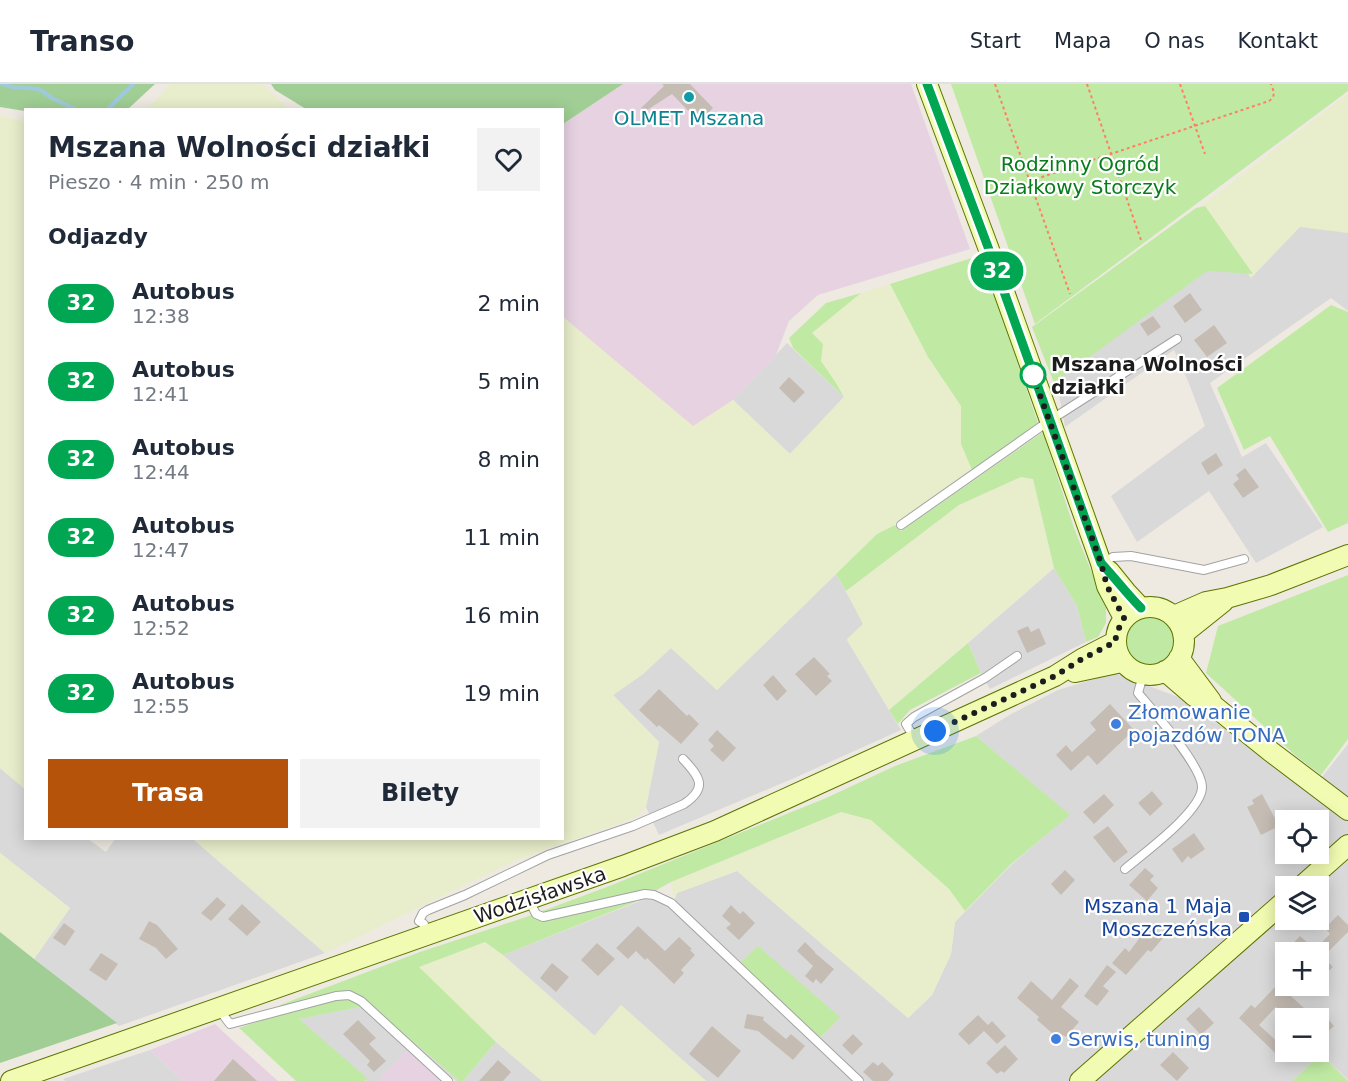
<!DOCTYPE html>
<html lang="pl">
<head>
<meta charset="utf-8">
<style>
  body { margin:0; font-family:"DejaVu Sans",sans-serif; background:#f2f2f3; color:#1f2937; height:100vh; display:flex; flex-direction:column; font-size:22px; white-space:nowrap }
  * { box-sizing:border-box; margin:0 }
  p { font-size:20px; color:#747a83 }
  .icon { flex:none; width:33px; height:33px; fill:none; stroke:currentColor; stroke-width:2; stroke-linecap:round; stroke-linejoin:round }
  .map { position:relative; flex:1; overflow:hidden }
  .details { position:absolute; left:24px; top:24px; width:540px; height:732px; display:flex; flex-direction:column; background:#fff; border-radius:0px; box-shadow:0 3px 15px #0003 }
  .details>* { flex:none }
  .badge { padding:0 12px; border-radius:20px; font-size:21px; line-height:39px }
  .tools { position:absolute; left:1275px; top:726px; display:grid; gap:12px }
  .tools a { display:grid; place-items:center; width:54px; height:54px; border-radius:0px; background:#fff; box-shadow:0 3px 15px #0003; font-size:30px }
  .you { position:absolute; width:30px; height:30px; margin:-15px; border:4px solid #fff; border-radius:50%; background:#1a73e8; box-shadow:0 0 0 9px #1a73e833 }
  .map>.badge { position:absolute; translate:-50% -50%; box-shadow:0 0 0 3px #fff }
  h2 { padding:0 24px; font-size:22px; line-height:54px }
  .round { display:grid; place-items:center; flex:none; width:63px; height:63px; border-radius:0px; background:#f2f2f3 }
  .headline { display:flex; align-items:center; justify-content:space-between; height:102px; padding:0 24px }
  h1 { font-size:28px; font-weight:700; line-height:45px }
  .primary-button { display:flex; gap:12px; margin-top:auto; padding:12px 24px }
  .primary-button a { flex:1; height:69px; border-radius:0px; background:#b45309; color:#fff; font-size:24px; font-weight:700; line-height:69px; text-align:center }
  .primary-button a+a { background:#f2f2f3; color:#1f2937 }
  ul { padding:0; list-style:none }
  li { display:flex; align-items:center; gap:18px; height:78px; padding:0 24px }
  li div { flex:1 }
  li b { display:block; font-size:22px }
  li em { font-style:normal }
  li .badge { min-width:66px; font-weight:700; text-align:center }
  header { display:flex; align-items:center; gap:36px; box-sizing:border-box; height:84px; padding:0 30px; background:#fff; border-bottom:2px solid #e0e1e3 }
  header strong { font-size:28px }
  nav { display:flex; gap:33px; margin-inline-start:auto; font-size:21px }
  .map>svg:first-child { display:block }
  .residential { fill:#dad9d9; fill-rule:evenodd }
  .industrial { fill:#e7d2e1 }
  .farmland { fill:#e8eecb }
  .grass { fill:#c0eaa4 }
  .forest { fill:#a0ce94 }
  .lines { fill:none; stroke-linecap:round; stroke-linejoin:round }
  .stream { stroke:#9fcadd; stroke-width:4 }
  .building { fill:#c5bdb4 }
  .lane-casing { stroke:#a3a3a3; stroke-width:10 }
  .secondary-casing { stroke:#5d7401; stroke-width:22 }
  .path { stroke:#fe8062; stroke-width:2; stroke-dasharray:3 3; stroke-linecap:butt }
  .lane { stroke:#fff; stroke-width:8 }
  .secondary { stroke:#f1fbb1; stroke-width:20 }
  .line-casing { stroke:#fff; stroke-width:14 }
  .line { stroke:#00a651; stroke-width:9 }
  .walk { stroke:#1c1c1c; stroke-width:6; stroke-dasharray:0 10.8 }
  .culture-dot { fill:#0f9aa8; stroke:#fff; stroke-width:2 }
  .stop-dot { fill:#fff; stroke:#00a651; stroke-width:3 }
  .shop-dot { fill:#3f7fe0; stroke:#fff; stroke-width:2 }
  .transit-dot { fill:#1a4fb4; stroke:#fff; stroke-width:2 }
  .labels { text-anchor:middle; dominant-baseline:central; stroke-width:4.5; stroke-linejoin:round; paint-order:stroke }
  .culture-label { font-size:20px; fill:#0d838f; stroke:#fff }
  .park-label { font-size:20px; fill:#087c1c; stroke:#fff }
  .stop-label { font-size:20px; font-weight:bold; fill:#1c1c1c; stroke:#fff; text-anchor:start }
  .shop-label { font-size:20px; fill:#366cbe; stroke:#fff; text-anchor:start }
  .street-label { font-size:20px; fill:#1c1c1c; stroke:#fff }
  .transit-label { font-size:20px; fill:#164399; stroke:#fff; text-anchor:end }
</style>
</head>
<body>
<header>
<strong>Transo</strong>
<nav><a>Start</a><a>Mapa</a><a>O nas</a><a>Kontakt</a></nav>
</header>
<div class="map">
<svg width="1348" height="997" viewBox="0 0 1348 997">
  <rect width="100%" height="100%" fill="#eeeae1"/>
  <path class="residential" d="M1296,136L1348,144V227L1331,214L1210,299L1242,373L1266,359L1323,443L1256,479L1209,407L1137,458L1111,412L1205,342L1188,297L1174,266L1065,343L1056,295L1206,182L1250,190Z
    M787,259L844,313L790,370L733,316Z
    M1054,484L1077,522L1086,558L990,605L981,589L968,559Z
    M836,490L864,540L847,556L901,646L792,695L659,751L646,723L659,658L613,611L643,590L671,564L717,606Z
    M1114,589L1181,614L1311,707L1348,660V996L1321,970L1292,997H706L621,921L595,952L503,871L645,815L658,816L666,820L815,960L839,933L758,863L740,879L674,817L677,809L737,787L908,934L932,911L951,870L955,838L1010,782L1069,731L976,652L1011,630L1058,606ZM1286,736H1318V770H1286ZM1286,802H1318V836H1286ZM1286,868H1318V902H1286ZM1286,934H1318V968H1286Z
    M0,684L25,705L26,754L88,755L106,768L115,755H193L325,869L119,942L34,875L70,824L0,769Z
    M370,921L459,997H456L416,963L386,997H366L292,936Z
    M496,958L542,997H463Z
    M150,966L183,997H65L63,995Z"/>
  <path class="industrial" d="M623,0H911L970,165L818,211L789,237L776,271L733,316L694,343L563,233V40Z
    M215,940L231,955L278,997H183L150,966Z
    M408,965L444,997H378Z"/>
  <path class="farmland" d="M171,0H262L289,25H147Z
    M1348,10V149L1300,143L1251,194L1200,123Z
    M0,32L26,38L25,705L0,684Z
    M890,200L928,273L961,322V360L972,386L895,441L877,450L717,606L671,564L643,590L613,611L659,658L646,723L635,734L514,777L325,869L193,755L562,754L563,233L693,342L733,316L790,370L844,313L836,299L821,277L812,249L861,209Z
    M1021,393L1033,395L1054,484L889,626L847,555L863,540L846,507L959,421Z
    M841,728L871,736L949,805L965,827L955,838L951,870L932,911L908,934L737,787L677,809L674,817L671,798Z
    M0,769L70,824L34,875L0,848Z
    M485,858L503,871L594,952L621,921L706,997H542L496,958L418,883Z"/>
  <path class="grass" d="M951,0H1348V7L1035,240Z
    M1205,122L1253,190L1207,187L1054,299L1032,243L1196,124Z
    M981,171L1038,339L972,386L961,360V322L928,273L890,200Z
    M861,209L812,249L823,260L821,277L836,299L844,313L793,264L789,254L826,219Z
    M1331,221L1348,228V439L1328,448L1270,352L1244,366L1217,304Z
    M1043,348L1074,444L1106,524V539L1098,553L1086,558L1077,522L1054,484L1033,395L1021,393L959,421L846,507L836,490L877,450L895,441L901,447Z
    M1348,491V655L1321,691L1296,672L1206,589L1218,542Z
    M1125 557a25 25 0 1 1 50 0a25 25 0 1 1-50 0Z
    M968,559L981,589L910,626L898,640L889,626Z
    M976,652L1070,731L1010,781L965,827L949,805L871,736L841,728L671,798L633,819L503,871L485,858L419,883L496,958L463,997H459L370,921L299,935L367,994L364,997H296L239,944L285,928L280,921L420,868L529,832L607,803L826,714L895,682Z
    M758,862L840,933L820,954L740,879Z
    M1321,970L1348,997H1292Z"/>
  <path class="forest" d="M0,0H155L128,25L26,26L25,27L0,23Z
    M271,0H623L563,40L562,26L306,25L275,6Z
    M0,848L34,875L117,939L0,979Z"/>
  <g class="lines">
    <path class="stream" d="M2,0L13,3L39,5L52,14L77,26
      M107,26L133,0"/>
  </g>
  <path class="building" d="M662,0H690L713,24L699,38L672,10L644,28L641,24L664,2Z
    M1190,209L1202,226L1185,239L1173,222Z
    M1153,232L1161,243L1148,252L1140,240Z
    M1214,241L1227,259L1207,273L1194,256Z
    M789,293L805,308L794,319L779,304Z
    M1216,369L1223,381L1208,391L1201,379Z
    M1245,384L1259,403L1243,414L1233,400L1239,395L1236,391Z
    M1028,542L1031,548L1039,544L1046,560L1027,569L1017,547Z
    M814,573L830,590L827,592L832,597L816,612L795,590Z
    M773,591L787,607L777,617L763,601Z
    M659,605L687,632L689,630L699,640L681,660L659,641L657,643L639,626Z
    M1110,620L1134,646L1097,681L1088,671L1071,687L1056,671L1066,661L1072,668L1096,646L1090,639Z
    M717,646L736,664L723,678L710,666L714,662L708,656Z
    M1152,707L1163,720L1150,732L1138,719Z
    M1104,710L1114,721L1094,740L1083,728Z
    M1262,710L1279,742L1261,751L1247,723L1254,720L1252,716Z
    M1108,742L1128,768L1114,779L1093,753Z
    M1194,749L1205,765L1191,775L1188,772L1182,779L1172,765Z
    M1145,784L1154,792L1150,796L1158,804L1147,817L1129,801Z
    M1065,786L1075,796L1061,811L1051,800Z
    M217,813L226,821L211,837L201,829Z
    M242,820L261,838L247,852L228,835Z
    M731,821L740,830L743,827L755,839L739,856L726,844L731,840L722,832Z
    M1338,831L1348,841V848L1323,873L1333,883L1318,897V862L1330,850L1325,844Z
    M149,837L157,841L178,865L166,875L156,864L139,855Z
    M64,839L75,847L65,862L53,854Z
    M638,842L665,867L679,853L692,865L690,866L695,871L681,886L684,889L674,900L647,874L645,876L636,867L628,875L616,864Z
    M1148,843L1163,854L1151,868L1148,866L1126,891L1112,879L1125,864L1129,868Z
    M1300,852L1318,868H1285Z
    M805,858L815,868V869L834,885L821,900L816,895L813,899L805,892L813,882L797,867Z
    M597,859L615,875L598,892L581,876Z
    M101,869L118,880L106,897L89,886Z
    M552,879L569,893L556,908L540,894Z
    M1107,881L1116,888L1103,902L1109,907L1097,922L1084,912Z
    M1070,894L1079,902L1061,923L1079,938L1066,953L1063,951L1059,955L1037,936L1039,933L1017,914L1031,897L1052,916Z
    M1275,903L1280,908L1283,905L1315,934H1288L1276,923L1259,941L1282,962L1275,969L1239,934L1251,921L1255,924Z
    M1199,923L1214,939L1201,951L1186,935Z
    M747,930L764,933L763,936L786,955L791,950L805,962L793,976L758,947L744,944Z
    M978,931L988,941L992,937L1006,952L997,960L984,947L969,961L958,950Z
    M1326,933L1334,942L1318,956V940Z
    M358,936L376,954L369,960L386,977L374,988L367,981L370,977L343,950Z
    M712,942L741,967L718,994L689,970Z
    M853,950L863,960L852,971L842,961Z
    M1005,961L1018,975L1004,989L1001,987L997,990L986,979Z
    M1173,968L1189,984L1177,997L1160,981Z
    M233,975L257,997H214Z
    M498,976L511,988L503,997H479Z
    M873,978L878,982L882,978L894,990L888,997H873L863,988Z"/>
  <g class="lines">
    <defs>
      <path id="lane" d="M901,441L1049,337L1177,255
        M1103,478L1113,473L1131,472L1204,486L1244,475
        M915,655L906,640L914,633L985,594L1017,572
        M1125,785C1144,769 1202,727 1202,703C1202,682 1153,627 1138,609L1143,591
        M529,816L536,830L543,833L645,810L654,811L671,819L859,997
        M424,849V840L419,837L423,829L428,826L465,811L548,771L633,742L684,720C708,704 700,693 683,675
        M221,924L224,932L230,940L336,912L349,911L361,917L448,997"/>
      <path id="secondary" d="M927,0L988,163L1101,479L1107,502L1124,534
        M1109,487L1126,508L1141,524
        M1116 557a34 34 0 1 1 68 0a34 34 0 1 1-68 0Z
        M1174,532L1206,518L1227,514L1271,501L1348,471
        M1183,550L1223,518
        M1179,574L1211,617
        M1165,587L1194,612L1214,622L1270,667L1348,726
        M1075,588L1122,578
        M1302,802L1348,761
        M11,997L623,782L715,747L1055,592L1082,575L1115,558
        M1080,997L1286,816"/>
    </defs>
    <use href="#lane" class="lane-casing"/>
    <use href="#secondary" class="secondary-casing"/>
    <path class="path" d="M995,0L1070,210
      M1087,0L1141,156
      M1180,0L1205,70
      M1030,97L1269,17C1276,12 1274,8 1271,0"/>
    <use href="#lane" class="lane"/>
    <use href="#secondary" class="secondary"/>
  </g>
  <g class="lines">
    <defs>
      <path id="line" d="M927,0L988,163L1101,479C1115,494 1127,510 1141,524"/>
    </defs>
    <use href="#line" class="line-casing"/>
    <use href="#line" class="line"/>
    <path class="walk" d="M935,647L1055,592L1082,575L1115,558L1117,548L1124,534L1107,502L1101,479L1032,289L1033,291"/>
  </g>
  <circle class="culture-dot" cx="689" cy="13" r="6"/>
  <circle class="stop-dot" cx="1033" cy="291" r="12"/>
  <g class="shop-dot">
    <circle cx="1116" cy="640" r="6"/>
    <circle cx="1056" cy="955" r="6"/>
  </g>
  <rect class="transit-dot" x="1238" y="827" width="12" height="12" rx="3"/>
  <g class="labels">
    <g class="culture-label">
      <text x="689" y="34">OLMET Mszana</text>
    </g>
    <g class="park-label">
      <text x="1080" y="80">Rodzinny Ogród<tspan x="1080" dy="23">Działkowy Storczyk</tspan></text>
    </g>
    <g class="stop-label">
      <text x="1051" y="280">Mszana Wolności<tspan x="1051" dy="23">działki</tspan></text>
    </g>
    <g class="shop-label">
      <text x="1128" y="628">Złomowanie<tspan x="1128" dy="23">pojazdów TONA</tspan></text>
      <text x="1068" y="955">Serwis, tuning</text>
    </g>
    <g class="street-label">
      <text transform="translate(540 811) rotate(-19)">Wodzisławska</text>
    </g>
    <g class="transit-label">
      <text x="1232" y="822">Mszana 1 Maja<tspan x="1232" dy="23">Moszczeńska</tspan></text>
    </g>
  </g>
</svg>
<div class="tools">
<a><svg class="icon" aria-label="locate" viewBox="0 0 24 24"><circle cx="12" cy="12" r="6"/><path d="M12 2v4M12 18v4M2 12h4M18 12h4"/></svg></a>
<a><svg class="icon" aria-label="layers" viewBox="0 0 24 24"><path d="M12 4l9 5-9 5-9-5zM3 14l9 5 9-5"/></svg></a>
<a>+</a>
<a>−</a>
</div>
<div class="you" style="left:935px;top:647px"></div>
<b class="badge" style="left:997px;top:187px;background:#00a651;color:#fff">32</b>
<section class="details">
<div class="headline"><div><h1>Mszana Wolności działki</h1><p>Pieszo · 4 min · 250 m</p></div><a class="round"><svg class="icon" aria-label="heart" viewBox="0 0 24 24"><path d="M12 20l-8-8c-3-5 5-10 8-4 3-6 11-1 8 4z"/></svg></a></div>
<h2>Odjazdy</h2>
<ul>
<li><span class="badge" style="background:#00a651;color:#fff">32</span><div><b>Autobus</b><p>12:38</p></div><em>2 min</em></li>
<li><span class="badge" style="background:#00a651;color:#fff">32</span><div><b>Autobus</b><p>12:41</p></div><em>5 min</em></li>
<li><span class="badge" style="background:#00a651;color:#fff">32</span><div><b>Autobus</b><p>12:44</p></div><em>8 min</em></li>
<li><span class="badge" style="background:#00a651;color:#fff">32</span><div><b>Autobus</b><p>12:47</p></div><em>11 min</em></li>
<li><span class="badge" style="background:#00a651;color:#fff">32</span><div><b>Autobus</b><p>12:52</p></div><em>16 min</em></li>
<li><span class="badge" style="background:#00a651;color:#fff">32</span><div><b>Autobus</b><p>12:55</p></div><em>19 min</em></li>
</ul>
<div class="primary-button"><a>Trasa</a><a>Bilety</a></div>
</section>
</div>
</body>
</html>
